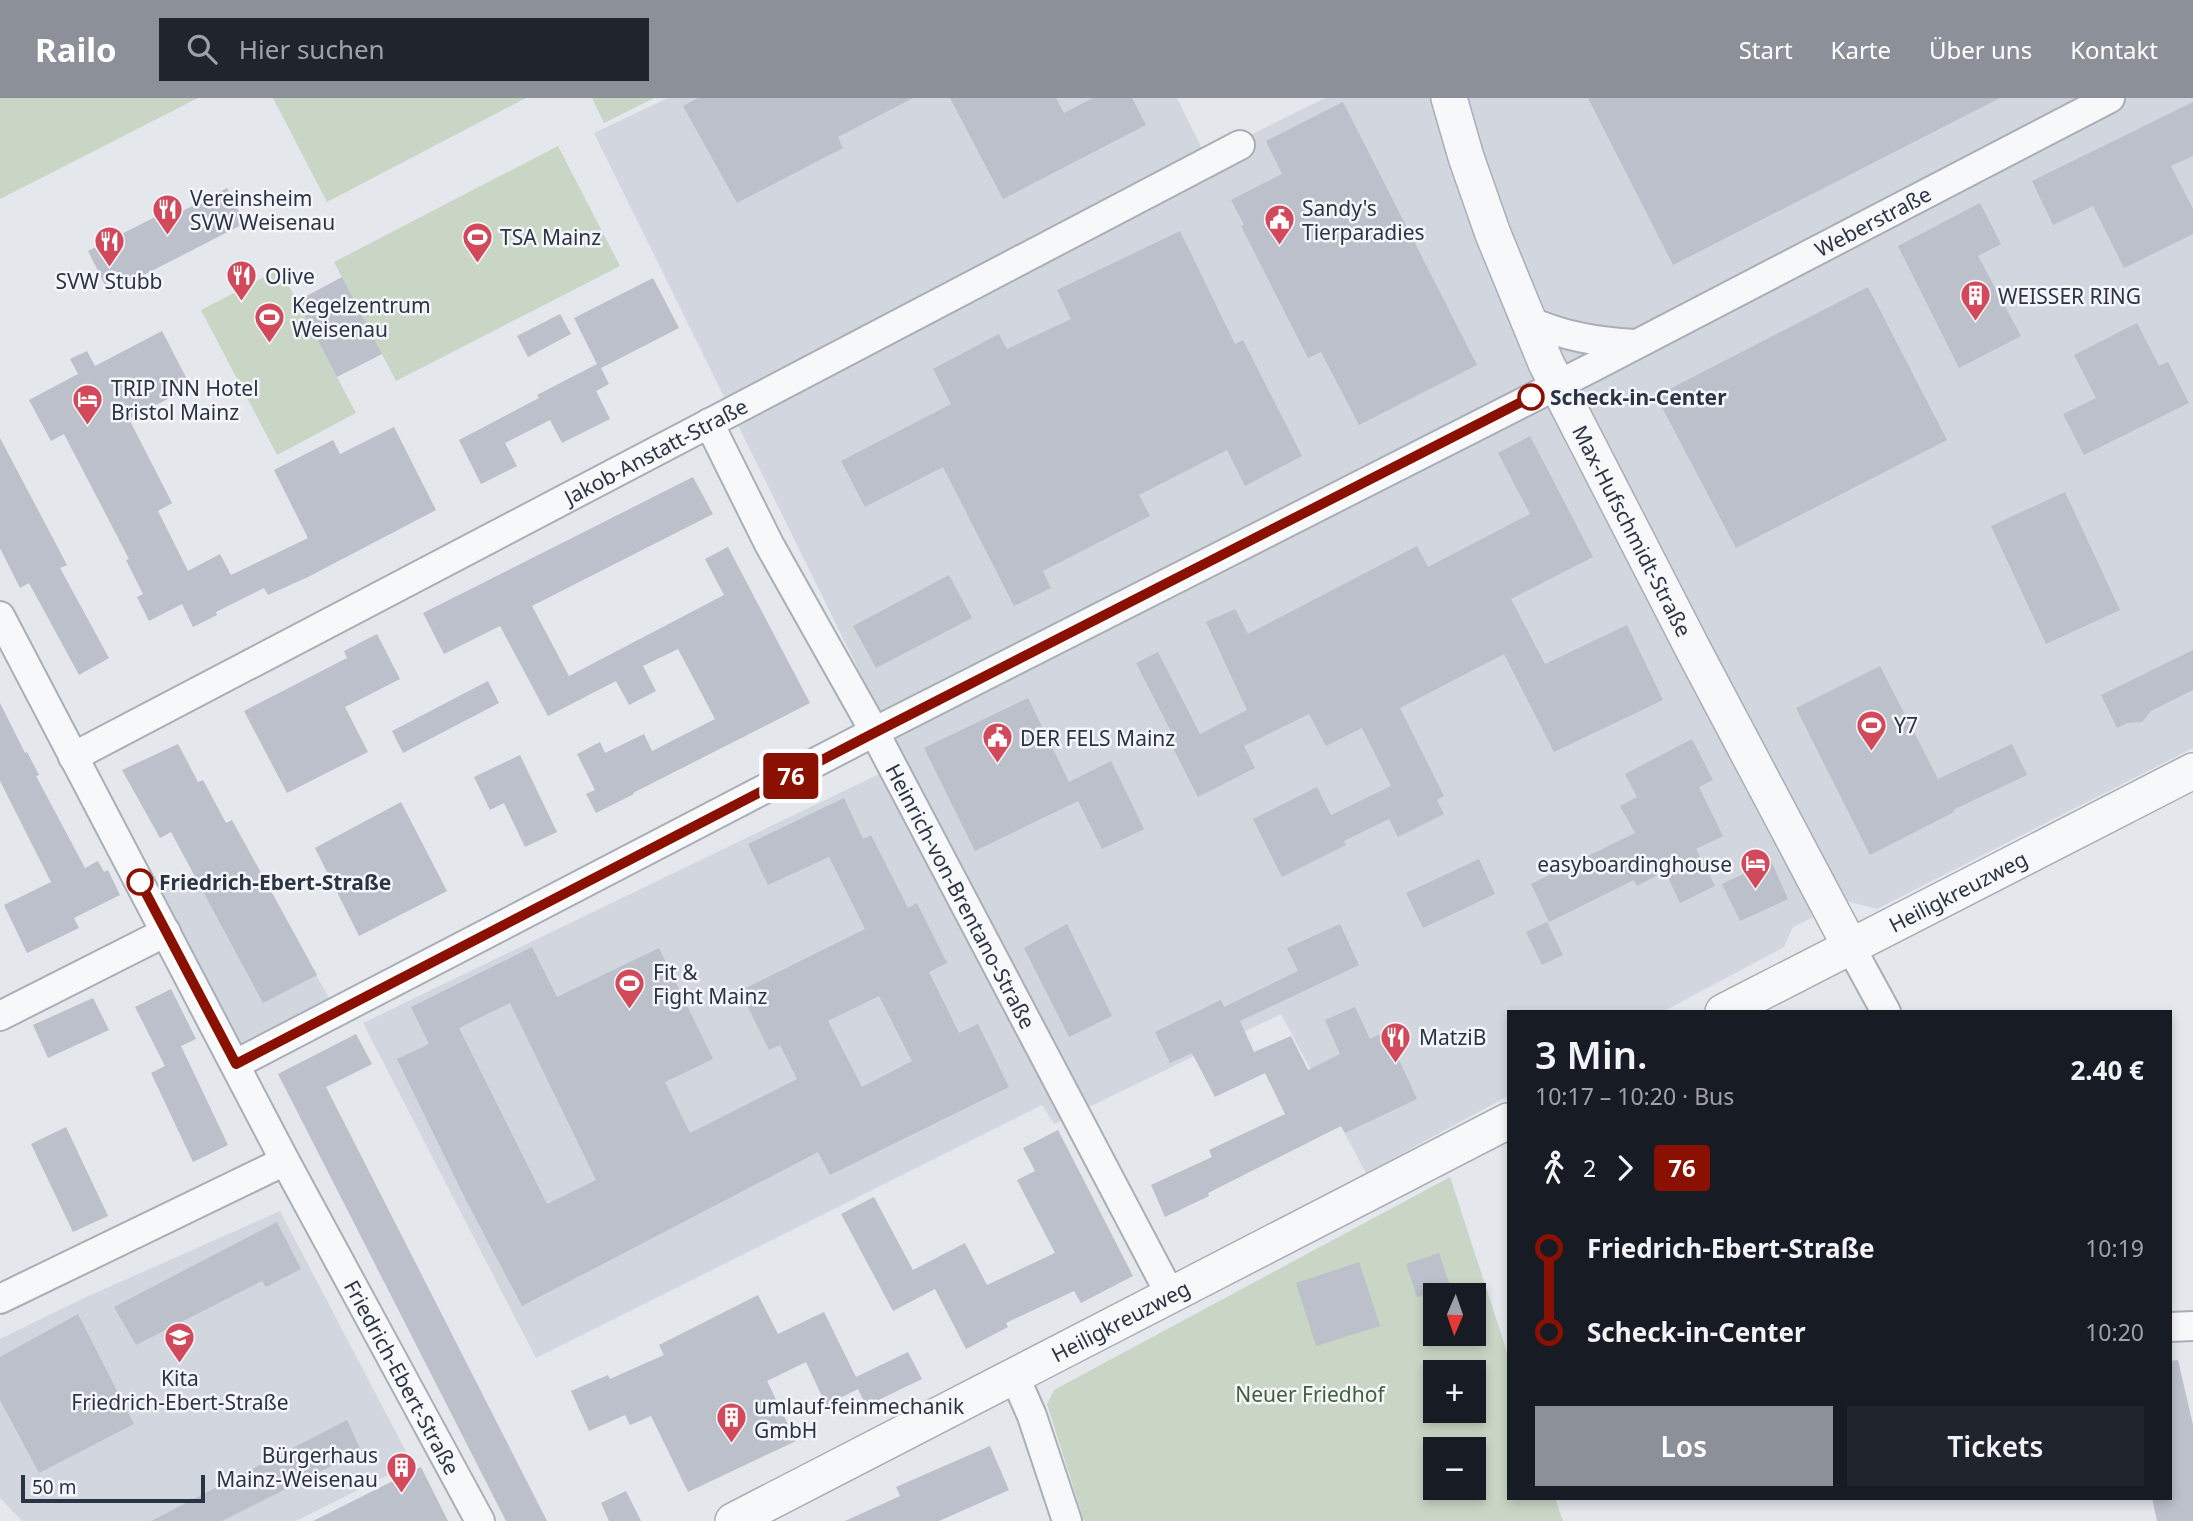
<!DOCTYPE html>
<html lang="de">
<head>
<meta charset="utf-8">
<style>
  body { margin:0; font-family:"Noto Sans",sans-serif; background:#20242c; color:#f1f3f6; height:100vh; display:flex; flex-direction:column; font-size:26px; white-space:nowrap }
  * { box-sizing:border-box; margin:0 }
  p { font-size:23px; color:#9ea1a6 }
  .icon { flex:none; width:38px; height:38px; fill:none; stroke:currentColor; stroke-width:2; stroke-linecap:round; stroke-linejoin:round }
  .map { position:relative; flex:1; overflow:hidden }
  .drawer { position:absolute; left:1507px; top:912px; width:665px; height:490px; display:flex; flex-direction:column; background:#171b24; border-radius:0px; box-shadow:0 4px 10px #0003 }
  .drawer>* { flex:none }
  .badge { padding:0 14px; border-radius:5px; font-size:24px; line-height:46px }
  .needle { width:46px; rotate:182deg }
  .tools { position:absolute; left:1423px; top:1185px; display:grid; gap:14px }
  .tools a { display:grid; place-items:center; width:63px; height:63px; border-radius:0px; background:#171b24; box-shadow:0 4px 10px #0003; font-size:35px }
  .scale { position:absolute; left:21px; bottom:18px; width:184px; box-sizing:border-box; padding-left:7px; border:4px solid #2b3445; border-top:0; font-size:19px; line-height:24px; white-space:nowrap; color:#2b3445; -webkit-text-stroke:5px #f4f6f9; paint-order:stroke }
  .map>.badge { position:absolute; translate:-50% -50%; box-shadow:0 0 0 4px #fff }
  .legs { display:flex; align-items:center; gap:10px; height:77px; padding:0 28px; font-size:23px }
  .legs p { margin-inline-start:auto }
  .headline { display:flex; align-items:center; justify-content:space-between; height:119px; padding:0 28px }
  h1 { font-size:38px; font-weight:600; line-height:52px }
  .action { display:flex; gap:14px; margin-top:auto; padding:14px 28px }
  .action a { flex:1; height:80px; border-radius:0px; background:#8c9099; color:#fff; font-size:28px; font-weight:600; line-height:80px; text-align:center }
  .action a+a { background:#20242c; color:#f1f3f6 }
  ul { padding:0 28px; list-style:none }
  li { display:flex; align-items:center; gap:24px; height:84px; font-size:26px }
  li i { display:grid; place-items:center; width:10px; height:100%; margin:0 9px; background:currentColor }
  li i::after { content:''; width:18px; height:18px; margin:-9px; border:5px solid; border-radius:50%; background:#171b24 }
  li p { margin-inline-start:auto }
  li:first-child i { background:linear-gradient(#0000 50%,currentColor 0) }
  li:last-child i { background:linear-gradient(currentColor 50%,#0000 0) }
  header { display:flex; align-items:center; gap:42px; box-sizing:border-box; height:98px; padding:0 35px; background:#8c9099; color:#fff }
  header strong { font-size:33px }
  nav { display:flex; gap:38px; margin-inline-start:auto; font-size:24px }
  .search { width:490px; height:63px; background:#20242c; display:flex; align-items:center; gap:18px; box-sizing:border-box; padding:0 24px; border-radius:0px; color:#9ea1a6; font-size:26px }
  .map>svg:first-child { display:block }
  .built { fill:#d2d6de }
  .green { fill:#c9d6c5; fill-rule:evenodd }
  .building { fill:#bbc0ca; fill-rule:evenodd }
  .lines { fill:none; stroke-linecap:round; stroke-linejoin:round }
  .minor-casing { stroke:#a9aeb7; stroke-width:32 }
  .tertiary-casing { stroke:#a9aeb7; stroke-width:38 }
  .minor { stroke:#f7f8fa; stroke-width:28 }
  .tertiary { stroke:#f7f8fa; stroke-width:35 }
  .line-1-casing { stroke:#fff; stroke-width:16 }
  .line-1 { stroke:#8a1002; stroke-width:10 }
  .stop-1-dot { fill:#fff; stroke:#8a1002; stroke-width:3.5 }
  .labels { text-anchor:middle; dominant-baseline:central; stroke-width:5; stroke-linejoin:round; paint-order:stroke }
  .poi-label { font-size:21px; fill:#2b3445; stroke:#f4f6f9; text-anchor:start }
  .street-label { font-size:21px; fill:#2b3445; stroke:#f4f6f9 }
  .stop-label { font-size:21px; font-weight:bold; fill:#2b3445; stroke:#f4f6f9; text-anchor:start }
  .park-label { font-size:21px; fill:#3f6138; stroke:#f4f6f9 }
</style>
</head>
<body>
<header>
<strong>Railo</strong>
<div class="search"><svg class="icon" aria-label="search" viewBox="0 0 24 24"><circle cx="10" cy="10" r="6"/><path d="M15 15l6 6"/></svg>Hier suchen</div>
<nav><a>Start</a><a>Karte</a><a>Über uns</a><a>Kontakt</a></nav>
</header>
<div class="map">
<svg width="2193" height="1423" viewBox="0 0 2193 1423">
  <rect width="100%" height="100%" fill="#e4e7ec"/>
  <path class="built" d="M668,0H1177L1206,59L1325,0H2193V650L1877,811L1847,803L1793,829L1784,849L1664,913L1508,914V998L1366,1075L1281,916L1054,1026L1042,1007L536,1260L363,925L904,664L594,35Z
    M247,751L330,902L239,950L158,795Z
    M280,1113L412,1365L296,1423H22L0,1400V1241L84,1200Z"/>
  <path class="green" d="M0,0H198L0,101Z
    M273,0H526L327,104Z
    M592,0H654L604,25Z
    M558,48L620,168L396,283L334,164Z
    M280,171L356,315L277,357L201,212Z
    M1450,1079L1508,1257V1400H1555L1563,1423H1084L1047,1306L1054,1292ZM1435,1197H1474V1236H1435ZM1435,1274H1474V1312H1435ZM1435,1351H1474V1390H1435Z"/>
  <path class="building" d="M698,0H913L838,39L843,50L737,105L683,8Z
    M950,0H1056L1064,15L1093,0H1132L1146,27L1003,101Z
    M1588,0H2000L1673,167Z
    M1343,4L1477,267L1359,327L1321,254L1308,260L1241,128L1244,127L1231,102L1282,76L1266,43Z
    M2193,4V58L2171,68L2193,111V136L2124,170L2093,108L2053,127L2032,83Z
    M227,90L245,125L109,195L88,153L161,116L165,122Z
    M1980,105L2001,146L1978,158L2021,238L1959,270L1898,148Z
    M1180,133L1235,246L1243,242L1302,358L1245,388L1227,352L1139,397L1150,418L1043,473L1051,490L1014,508L943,369L865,409L841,363L951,306L933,271L999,236L1007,251L1071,221L1057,192Z
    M342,179L382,256L337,279L297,203Z
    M653,180L679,230L601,270L609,286L596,293L610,321L562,345L550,322L505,345L517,368L481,386L459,342L539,300L537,297L597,266L574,220Z
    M1868,189L1947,342L1736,450L1656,298Z
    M560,216L571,236L528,259L517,238Z
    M2137,225L2159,268L2168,264L2189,305L2084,357L2063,316L2096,300L2074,257Z
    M162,233L191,289L129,321L172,405L158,413L188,473L220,456L231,477L308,440L274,372L333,342L340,356L394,329L436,412L308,479L268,497L264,490L216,514L217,517L193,529L182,506L149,523L137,499L143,496L126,462L129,461L64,336L51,343L29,302L78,276L70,261L87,253L95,268Z
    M1530,338L1593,459L1511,501L1545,566L1627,527L1663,602L1554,654L1504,556L1400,610L1444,698L1437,702L1444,716L1398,739L1389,721L1344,743L1346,747L1282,779L1253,721L1317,689L1331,717L1391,688L1362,630L1326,648L1309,616L1244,648L1255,670L1198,699L1173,650L1178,647L1136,565L1158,554L1200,636L1247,612L1206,524L1235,511L1248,536L1417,448L1428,469L1530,416L1498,355Z
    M0,340L67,467L60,470L109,560L79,577L29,485L20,490L0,450Z
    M693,379L713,416L532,508L569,578L724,497L705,461L728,449L810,605L633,695L634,696L596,715L586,696L595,692L577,656L600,644L605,655L644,636L652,653L715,621L678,551L643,568L656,593L629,607L616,583L548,618L500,528L444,556L423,515Z
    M2065,394L2120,512L2046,546L1991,428Z
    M949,477L972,520L876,570L853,528Z
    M377,536L400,581L345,609L368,654L287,695L244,613L347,560L344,553Z
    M2193,552V592L2151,613L2142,624L2127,625L2117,630L2101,597Z
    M1880,568L1938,681L2012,646L2027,677L1953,712L1954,714L1870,757L1796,610Z
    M488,583L499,605L403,655L392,633Z
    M1028,600L1069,684L1111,663L1144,731L1102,751L1078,703L975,753L924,650Z
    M0,605L25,655L27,654L39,677L36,678L85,770L98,763L104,774L108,772L120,797L74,820L79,830L27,855L4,807L51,784L0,683Z
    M1692,641L1713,682L1699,689L1723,738L1696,751L1715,788L1680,805L1665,773L1637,788L1634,782L1549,824L1531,786L1635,735L1620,708L1637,699L1625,676Z
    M178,646L198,684L203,682L226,725L232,722L317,877L263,905L171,734L160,740L122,672Z
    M520,657L557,734L525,749L504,705L490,712L474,679Z
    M844,700L863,741L871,737L908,810L917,805L947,865L929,874L959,935L978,926L1009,989L830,1077L818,1054L522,1208L466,1102L397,961L429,946L411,909L532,849L557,899L659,850L713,961L665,984L690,1035L797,981L780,947L769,952L740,893L865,831L829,759L768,787L748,746ZM879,898L912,963L862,989L828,923ZM510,905L596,1082L547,1106L459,930Z
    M401,704L447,793L359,838L315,750Z
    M1479,761L1495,796L1423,830L1406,795Z
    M1771,763L1788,801L1740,823L1722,786Z
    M1547,824L1563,857L1542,867L1526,834Z
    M1067,826L1112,918L1069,939L1024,850Z
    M1340,826L1359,867L1240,923L1254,954L1291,938L1308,972L1340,956L1325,922L1355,909L1370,941L1386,933L1417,1001L1345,1035L1341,1028L1208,1095L1209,1098L1165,1119L1151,1087L1212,1059L1209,1052L1285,1016L1265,975L1215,999L1192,955L1170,965L1155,934L1221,902L1224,909L1298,873L1287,850Z
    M171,891L196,941L181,948L228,1047L193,1064L151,975L165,968L135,909Z
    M93,900L109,932L48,960L33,927Z
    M356,936L372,966L326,989L547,1423H506L278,976Z
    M66,1029L108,1118L73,1134L31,1046Z
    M1058,1032L1133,1178L1081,1205L1074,1193L1006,1225L1008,1229L966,1251L935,1191L893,1213L841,1116L874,1099L913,1172L965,1145L987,1187L1055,1155L1017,1082L1035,1073L1023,1050Z
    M277,1124L301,1171L266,1189L262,1183L136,1247L114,1209Z
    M1439,1155L1450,1188L1417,1199L1406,1166Z
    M1359,1164L1380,1228L1316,1248L1296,1185Z
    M758,1197L778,1236L824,1214L856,1279L908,1254L922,1281L866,1308L858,1291L826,1307L806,1264L767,1283L796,1343L688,1394L651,1318L630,1327L625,1317L589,1333L571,1293L608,1277L610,1281L664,1257L659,1247Z
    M78,1216L134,1326L39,1375L0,1302V1259Z
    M2178,1262L2193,1327V1423H2157L2152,1400H2170V1263Z
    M347,1322L361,1353L222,1423H151Z
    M990,1348L1009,1392L939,1423H845L900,1398L896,1389Z
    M421,1369L448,1423H313Z
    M626,1393L641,1423H609L601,1405Z"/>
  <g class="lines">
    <defs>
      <g id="minor">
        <path d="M1527,222C1563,238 1596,244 1635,246"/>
        <path id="s1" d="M709,325L769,446L868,622L1170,1196"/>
        <path id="s2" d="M0,518L285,1063L480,1423"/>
        <path id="s3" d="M73,659L1240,47"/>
        <path d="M1850,848L1886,914"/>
        <path d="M0,918L166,834"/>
        <path id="s4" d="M236,966L874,634L1591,270L2110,0"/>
        <path d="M0,1201L285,1063"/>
        <path d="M2170,1229L2193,1228"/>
        <path d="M1015,1279L1032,1318L1067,1423"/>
      </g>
      <g id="tertiary">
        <path id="s5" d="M1449,0L1466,59L1493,136L1546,265L1695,555L1850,848"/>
        <path id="s6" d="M1723,914L2193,673"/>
        <path id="s7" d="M733,1423L1508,1023"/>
      </g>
    </defs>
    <use href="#minor" class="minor-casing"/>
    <use href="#tertiary" class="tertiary-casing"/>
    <use href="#minor" class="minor"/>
    <use href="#tertiary" class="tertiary"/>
  </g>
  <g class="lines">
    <defs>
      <path id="line-1" d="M140,784L236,966L874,635L1531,299"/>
    </defs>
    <use href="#line-1" class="line-1-casing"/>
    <use href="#line-1" class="line-1"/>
  </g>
  <defs>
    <symbol id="restaurant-pin" viewBox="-11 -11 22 30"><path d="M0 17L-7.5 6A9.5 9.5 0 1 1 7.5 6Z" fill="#d1495b" stroke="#f4f6f9"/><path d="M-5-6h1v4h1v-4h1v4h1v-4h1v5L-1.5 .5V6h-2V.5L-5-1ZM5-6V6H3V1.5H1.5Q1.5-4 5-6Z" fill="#fff"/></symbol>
    <symbol id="civic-pin" viewBox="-11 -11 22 30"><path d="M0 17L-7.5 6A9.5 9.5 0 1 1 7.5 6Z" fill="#d1495b" stroke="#f4f6f9"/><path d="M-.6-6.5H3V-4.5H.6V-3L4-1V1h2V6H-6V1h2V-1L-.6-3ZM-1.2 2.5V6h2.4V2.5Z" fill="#fff"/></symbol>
    <symbol id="stadium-pin" viewBox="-11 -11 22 30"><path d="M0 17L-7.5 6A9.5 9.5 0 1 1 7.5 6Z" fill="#d1495b" stroke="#f4f6f9"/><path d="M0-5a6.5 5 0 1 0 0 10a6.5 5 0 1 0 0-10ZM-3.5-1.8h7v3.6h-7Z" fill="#fff"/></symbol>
    <symbol id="building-pin" viewBox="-11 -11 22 30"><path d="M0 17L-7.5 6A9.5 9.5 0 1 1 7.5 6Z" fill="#d1495b" stroke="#f4f6f9"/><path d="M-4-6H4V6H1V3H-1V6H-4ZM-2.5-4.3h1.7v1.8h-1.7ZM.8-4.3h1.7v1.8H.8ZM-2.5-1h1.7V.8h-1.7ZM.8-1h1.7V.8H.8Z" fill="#fff"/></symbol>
    <symbol id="hotel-pin" viewBox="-11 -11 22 30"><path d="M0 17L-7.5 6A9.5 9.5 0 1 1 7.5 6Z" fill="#d1495b" stroke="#f4f6f9"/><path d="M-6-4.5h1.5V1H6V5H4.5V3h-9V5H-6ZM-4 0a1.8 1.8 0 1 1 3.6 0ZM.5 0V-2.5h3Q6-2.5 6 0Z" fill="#fff"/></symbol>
    <symbol id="school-pin" viewBox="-11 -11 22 30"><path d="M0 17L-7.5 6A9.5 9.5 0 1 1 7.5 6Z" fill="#d1495b" stroke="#f4f6f9"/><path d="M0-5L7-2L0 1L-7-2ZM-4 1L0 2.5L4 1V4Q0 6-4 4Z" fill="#fff"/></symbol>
  </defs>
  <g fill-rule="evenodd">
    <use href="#restaurant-pin" x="150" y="94" width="35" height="47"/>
    <use href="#civic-pin" x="1262" y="104" width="35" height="47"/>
    <use href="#stadium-pin" x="460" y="122" width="35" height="47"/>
    <use href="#restaurant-pin" x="92" y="126" width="35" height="47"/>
    <use href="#restaurant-pin" x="224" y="160" width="35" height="47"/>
    <use href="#building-pin" x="1958" y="180" width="35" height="47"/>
    <use href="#stadium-pin" x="252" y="202" width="35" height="47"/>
    <use href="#hotel-pin" x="70" y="284" width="35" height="47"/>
    <use href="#stadium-pin" x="1854" y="610" width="35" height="47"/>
    <use href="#civic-pin" x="980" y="622" width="35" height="47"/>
    <use href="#hotel-pin" x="1738" y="748" width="35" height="47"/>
    <use href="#stadium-pin" x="612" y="868" width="35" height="47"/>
    <use href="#restaurant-pin" x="1378" y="922" width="35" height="47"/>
    <use href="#school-pin" x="162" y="1222" width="35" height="47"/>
    <use href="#building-pin" x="714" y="1302" width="35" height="47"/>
    <use href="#building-pin" x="384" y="1352" width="35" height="47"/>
  </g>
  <g class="stop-1-dot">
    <circle cx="1531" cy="299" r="12"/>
    <circle cx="140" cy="784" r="12"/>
  </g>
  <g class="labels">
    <g class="poi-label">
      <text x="190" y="100">Vereinsheim<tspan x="190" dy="24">SVW Weisenau</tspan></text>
      <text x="1302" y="110">Sandy's<tspan x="1302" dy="24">Tierparadies</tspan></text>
      <text x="500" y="139">TSA Mainz</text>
      <text x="265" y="178">Olive</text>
      <text x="109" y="183" text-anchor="middle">SVW Stubb</text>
      <text x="1998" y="198">WEISSER RING</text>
      <text x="292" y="207">Kegelzentrum<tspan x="292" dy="24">Weisenau</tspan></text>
      <text x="111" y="290">TRIP INN Hotel<tspan x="111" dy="24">Bristol Mainz</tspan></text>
      <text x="1894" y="627">Y7</text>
      <text x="1020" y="640">DER FELS Mainz</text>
      <text x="1732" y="766" text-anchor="end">easyboardinghouse</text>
      <text x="653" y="874">Fit &amp;<tspan x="653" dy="24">Fight Mainz</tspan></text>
      <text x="1419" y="939">MatziB</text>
      <text x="180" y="1280" text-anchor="middle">Kita<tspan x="180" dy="24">Friedrich-Ebert-Straße</tspan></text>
      <text x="754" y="1308">umlauf-feinmechanik<tspan x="754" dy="24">GmbH</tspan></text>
      <text x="378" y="1357" text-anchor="end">Bürgerhaus<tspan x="378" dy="24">Mainz-Weisenau</tspan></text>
    </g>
    <g class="street-label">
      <text stroke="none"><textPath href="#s4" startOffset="1841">Weberstraße</textPath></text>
      <text stroke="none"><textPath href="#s3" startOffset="658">Jakob-Anstatt-Straße</textPath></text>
      <text stroke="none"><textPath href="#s5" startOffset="471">Max-Hufschmidt-Straße</textPath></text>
      <text stroke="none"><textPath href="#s6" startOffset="264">Heiligkreuzweg</textPath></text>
      <text stroke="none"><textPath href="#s1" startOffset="536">Heinrich-von-Brentano-Straße</textPath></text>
      <text stroke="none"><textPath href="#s7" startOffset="436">Heiligkreuzweg</textPath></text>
      <text stroke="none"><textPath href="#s2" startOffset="861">Friedrich-Ebert-Straße</textPath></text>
    </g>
    <g class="stop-label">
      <text x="1550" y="299">Scheck-in-Center</text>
      <text x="159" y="784">Friedrich-Ebert-Straße</text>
    </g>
    <g class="park-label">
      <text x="1310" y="1296">Neuer Friedhof</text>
    </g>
  </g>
</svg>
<div class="tools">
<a><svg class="needle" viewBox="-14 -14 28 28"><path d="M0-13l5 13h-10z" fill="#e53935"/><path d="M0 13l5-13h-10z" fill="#9ea1a6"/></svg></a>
<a>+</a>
<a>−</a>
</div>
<div class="scale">50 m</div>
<b class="badge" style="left:791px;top:678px;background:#8a1002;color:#fff">76</b>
<section class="drawer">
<div class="headline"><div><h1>3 Min.</h1><p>10:17 – 10:20 · Bus</p></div><b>2.40 €</b></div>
<div class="legs"><svg class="icon" aria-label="walk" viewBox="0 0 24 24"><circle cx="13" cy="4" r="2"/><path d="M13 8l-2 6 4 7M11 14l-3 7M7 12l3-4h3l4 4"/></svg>2<svg class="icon" aria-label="forward" viewBox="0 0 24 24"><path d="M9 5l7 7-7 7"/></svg><b class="badge" style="background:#8a1002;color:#fff">76</b></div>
<ul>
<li><i style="color:#8a1002"></i><b>Friedrich-Ebert-Straße</b><p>10:19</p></li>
<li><i style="color:#8a1002"></i><b>Scheck-in-Center</b><p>10:20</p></li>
</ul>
<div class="action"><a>Los</a><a>Tickets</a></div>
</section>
</div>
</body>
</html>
